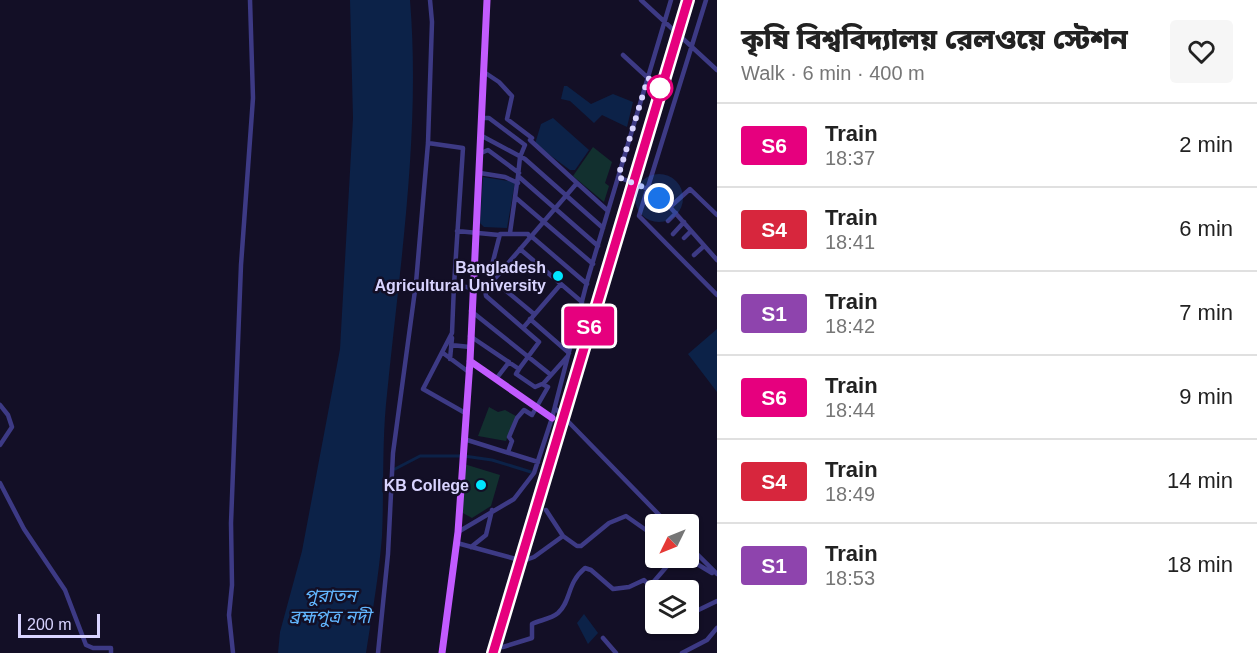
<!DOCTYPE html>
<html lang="en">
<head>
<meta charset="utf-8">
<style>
  body { margin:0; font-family:Helvetica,"Noto Sans Bengali",sans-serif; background:#f6f6f6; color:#222; height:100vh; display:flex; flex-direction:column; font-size:22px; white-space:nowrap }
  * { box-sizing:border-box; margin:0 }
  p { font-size:20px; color:#767676 }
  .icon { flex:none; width:33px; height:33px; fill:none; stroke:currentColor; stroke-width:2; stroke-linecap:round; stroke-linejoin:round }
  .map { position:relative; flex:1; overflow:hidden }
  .side { display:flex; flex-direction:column; background:#fff; width:540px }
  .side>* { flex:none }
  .badge { padding:0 12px; border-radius:4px; font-size:21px; line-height:39px }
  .needle { width:39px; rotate:227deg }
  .buttons { position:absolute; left:645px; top:514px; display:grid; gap:12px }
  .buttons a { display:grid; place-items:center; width:54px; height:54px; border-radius:6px; background:#fff; box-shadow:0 2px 4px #0004; font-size:30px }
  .scale { position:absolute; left:18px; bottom:15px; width:82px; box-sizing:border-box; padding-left:6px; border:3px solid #d9d4ff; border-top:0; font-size:16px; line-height:21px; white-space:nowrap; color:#d9d4ff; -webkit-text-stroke:4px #130f26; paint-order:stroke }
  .you { position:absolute; width:30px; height:30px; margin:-15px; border:4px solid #fff; border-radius:50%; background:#1a73e8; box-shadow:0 0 0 9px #1a73e833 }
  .map>.badge { position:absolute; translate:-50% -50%; box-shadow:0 0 0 3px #fff }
  .round { display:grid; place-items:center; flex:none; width:63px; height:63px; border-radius:6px; background:#f6f6f6 }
  .headline { display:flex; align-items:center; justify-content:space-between; height:102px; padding:0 24px }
  h1 { font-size:28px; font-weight:800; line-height:45px }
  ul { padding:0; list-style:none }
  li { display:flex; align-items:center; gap:18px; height:84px; padding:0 24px; border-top:2px solid #e0e0e0 }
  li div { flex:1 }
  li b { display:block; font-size:22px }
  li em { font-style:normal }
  li .badge { min-width:66px; font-weight:700; text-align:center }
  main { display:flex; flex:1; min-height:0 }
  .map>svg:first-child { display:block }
  .green { fill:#12302f }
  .water { fill:#0c2248 }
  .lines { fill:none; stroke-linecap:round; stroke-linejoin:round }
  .canal { stroke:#0c2248; stroke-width:3 }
  .minor { stroke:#3d3a85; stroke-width:4.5 }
  .major { stroke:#c25bff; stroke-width:7 }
  .rail { stroke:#00e5ff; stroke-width:1.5; stroke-dasharray:9 8; stroke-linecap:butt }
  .line-casing { stroke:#fff; stroke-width:14 }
  .line { stroke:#e6007e; stroke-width:9 }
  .walk { stroke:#d9d4ff; stroke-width:6; stroke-dasharray:0 10.8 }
  .stop-dot { fill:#fff; stroke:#e6007e; stroke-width:3 }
  .poi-dot { fill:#00e5ff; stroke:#130f26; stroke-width:2 }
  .labels { text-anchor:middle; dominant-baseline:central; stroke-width:5; stroke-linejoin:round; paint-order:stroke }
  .poi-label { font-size:16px; font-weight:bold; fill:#d9d4ff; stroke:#130f26; text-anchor:end }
  .water-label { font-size:18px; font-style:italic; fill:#62b6ff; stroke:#130f26 }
</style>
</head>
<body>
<main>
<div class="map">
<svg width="717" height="653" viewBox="0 0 717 653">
  <rect width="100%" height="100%" fill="#130f26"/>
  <path class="green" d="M593,147L612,162L605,183L609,186L604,202L573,176Z
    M489,407L498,412L505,410L516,416L506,441L478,436Z
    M464,464L500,475L491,506L472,518L461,512Z"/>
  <path class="water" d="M350,0H410C421,135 399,270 386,404C382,448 384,492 382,536C379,575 372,614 366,653H278L280,632L302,551L340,349L353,118Z
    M564,86H567L591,104L613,94L633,102L627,127L602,115L594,123L570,101L561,99Z
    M553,118L589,150L575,170H570L535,144L541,124Z
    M483,177L515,182L507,228L484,227L480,223Z
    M717,329V392L688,354Z
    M584,614L598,633L588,644L577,623Z"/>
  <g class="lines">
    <path class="canal" d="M464,456L492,460L531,472
      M395,469L420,456H460"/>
    <path class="minor" d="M641,0L717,70
      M706,0L639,216L717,295
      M623,55L648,78
      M484,72L499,82L512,96L507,119L532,138L530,140L577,183
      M483,118H489L525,145L520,157L518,176L598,246
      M482,136L525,159L603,228
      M428,143L463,148L454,285L472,288
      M481,153L488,150L519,173
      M480,173L505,177L518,183
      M618,177L648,189L670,207L717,260
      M516,198L593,264
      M670,207L690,189L717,215
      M668,221L676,213
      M457,231L499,235
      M510,233L518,176
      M673,234L684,222
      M531,236L587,284
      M684,238L691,231
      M520,249L582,302
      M694,255L704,246
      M496,277L491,269L500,234H528L530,238
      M493,280L534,314
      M416,283L454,285L452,333L423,389L467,414
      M471,311L551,375
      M530,319L569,353
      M523,328L561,284
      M470,336L519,369L539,342L486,296L485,290L577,183L608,211
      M451,345L470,347
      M443,353L470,373
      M450,359L452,338
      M496,379L509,362
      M543,384L567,357
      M0,405L8,415L12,427L0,445
      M555,408L669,525
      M464,439L538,462
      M508,452L512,441L509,437L517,418L524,410L532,415L548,387L542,384L535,387L516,374L519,369
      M0,483L24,529L65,590L86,645L93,648H111V653
      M546,510L563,536
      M458,532L514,499L534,473L552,418L588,278L671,0
      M457,543L523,561L534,557L563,536L577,546H581L609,523L626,516L656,537
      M688,545L717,574
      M471,547L486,535L492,510
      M687,558L712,573
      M650,586L656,600
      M688,615L717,601
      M665,624L667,627L673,624
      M603,638L616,653
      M503,647L532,638V624C540,620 551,619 558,613C572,600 566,584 585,568L591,570L613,589L629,587L644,580L650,586L674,558
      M233,653L229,615L232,585L231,523L241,265L253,98L250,0
      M378,653L388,554L393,453L416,283L428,143L432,22L430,0
      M496,653L523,561
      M682,653L707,640L717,628"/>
    <path class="major" d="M470,361L552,418
      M442,653L458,532L470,361L487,0"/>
    <path class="rail" d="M493,653L688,0"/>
  </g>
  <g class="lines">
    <defs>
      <path id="line" d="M493,653L688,0"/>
    </defs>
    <use href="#line" class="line-casing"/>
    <use href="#line" class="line"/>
    <path class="walk" d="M659,198L648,189L618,177L648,78L660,88"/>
  </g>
  <circle class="stop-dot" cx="660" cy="88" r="12"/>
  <g class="poi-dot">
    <circle cx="558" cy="276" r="6"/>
    <circle cx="481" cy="485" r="6"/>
  </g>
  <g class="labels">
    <g class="poi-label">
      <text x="546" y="267">Bangladesh<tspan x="546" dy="18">Agricultural University</tspan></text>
      <text x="469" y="485">KB College</text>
    </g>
    <g class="water-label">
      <text x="330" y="596">পুরাতন<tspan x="330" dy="21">ব্রহ্মপুত্র নদী</tspan></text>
    </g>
  </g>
</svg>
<div class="buttons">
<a><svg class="needle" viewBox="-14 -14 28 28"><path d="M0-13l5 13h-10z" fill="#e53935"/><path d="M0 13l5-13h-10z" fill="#767676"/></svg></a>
<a><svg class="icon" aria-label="layers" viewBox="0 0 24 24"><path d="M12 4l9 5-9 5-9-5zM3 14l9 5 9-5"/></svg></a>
</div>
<div class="scale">200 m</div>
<div class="you" style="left:659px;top:198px"></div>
<b class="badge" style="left:589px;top:326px;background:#e6007e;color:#fff">S6</b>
</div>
<section class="side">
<div class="headline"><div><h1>কৃষি বিশ্ববিদ্যালয় রেলওয়ে স্টেশন</h1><p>Walk · 6 min · 400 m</p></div><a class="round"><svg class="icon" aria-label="heart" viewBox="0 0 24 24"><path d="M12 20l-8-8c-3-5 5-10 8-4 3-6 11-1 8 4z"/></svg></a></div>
<ul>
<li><span class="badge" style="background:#e6007e;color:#fff">S6</span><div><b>Train</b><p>18:37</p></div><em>2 min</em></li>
<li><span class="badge" style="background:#d7263d;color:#fff">S4</span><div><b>Train</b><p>18:41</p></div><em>6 min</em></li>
<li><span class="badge" style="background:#8e44ad;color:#fff">S1</span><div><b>Train</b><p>18:42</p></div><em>7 min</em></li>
<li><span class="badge" style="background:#e6007e;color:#fff">S6</span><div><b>Train</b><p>18:44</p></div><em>9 min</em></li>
<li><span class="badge" style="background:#d7263d;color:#fff">S4</span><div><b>Train</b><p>18:49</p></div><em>14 min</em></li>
<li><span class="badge" style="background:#8e44ad;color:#fff">S1</span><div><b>Train</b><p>18:53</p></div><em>18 min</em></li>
</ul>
</section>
</main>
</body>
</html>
